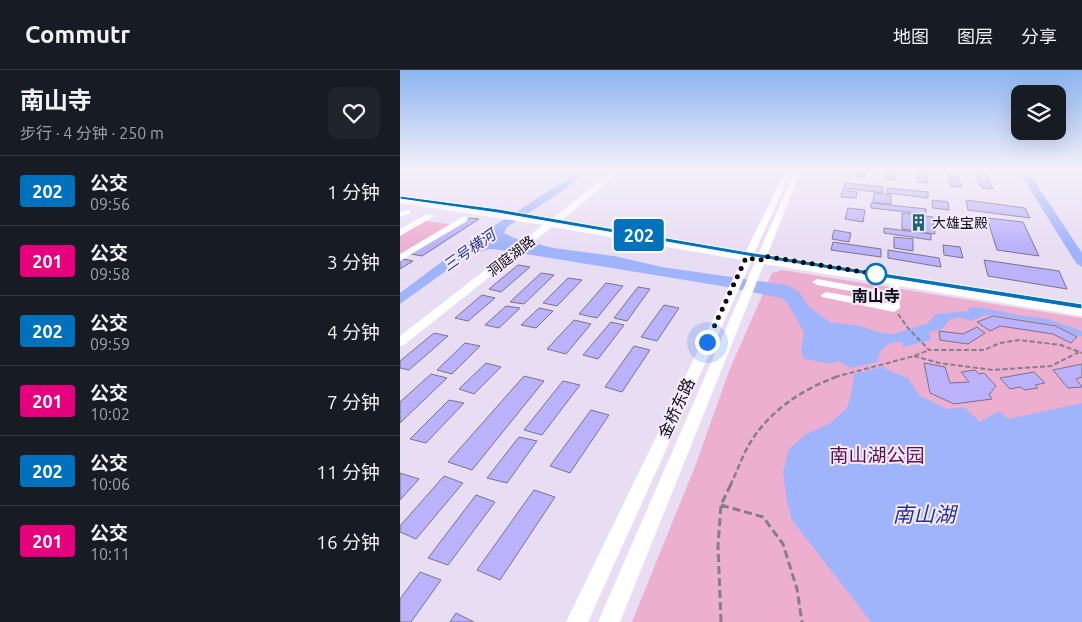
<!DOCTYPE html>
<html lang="zh">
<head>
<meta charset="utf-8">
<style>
  body { margin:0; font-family:Ubuntu,"Noto Sans SC",sans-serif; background:#20242c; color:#f1f3f6; height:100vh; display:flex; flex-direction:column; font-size:19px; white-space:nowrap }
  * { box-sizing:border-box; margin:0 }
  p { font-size:16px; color:#9ea1a6 }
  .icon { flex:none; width:28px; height:28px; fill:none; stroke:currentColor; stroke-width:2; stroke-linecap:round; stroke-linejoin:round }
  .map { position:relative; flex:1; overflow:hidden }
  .panel { display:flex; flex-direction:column; background:#171b24; width:400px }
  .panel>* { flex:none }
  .badge { padding:0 10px; border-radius:4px; font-size:18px; line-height:32px }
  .buttons { position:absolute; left:611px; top:15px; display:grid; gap:10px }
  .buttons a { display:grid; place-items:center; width:55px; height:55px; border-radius:10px; background:#171b24; box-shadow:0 5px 20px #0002; font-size:25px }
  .you { position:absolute; width:25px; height:25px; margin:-12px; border:4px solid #fff; border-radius:50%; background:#1a73e8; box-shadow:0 0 0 8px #1a73e833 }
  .map>.badge { position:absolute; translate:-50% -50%; box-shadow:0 0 0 2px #fff }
  .round { display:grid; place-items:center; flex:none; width:52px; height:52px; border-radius:10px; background:#20242c }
  .summary { display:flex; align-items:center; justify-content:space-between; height:85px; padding:0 20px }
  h1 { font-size:24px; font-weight:700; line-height:38px }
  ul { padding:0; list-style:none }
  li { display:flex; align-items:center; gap:15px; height:70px; padding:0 20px; border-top:1px solid #363941 }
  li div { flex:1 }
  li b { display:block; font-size:19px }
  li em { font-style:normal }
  li .badge { min-width:55px; font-weight:700; text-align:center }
  header { display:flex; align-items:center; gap:30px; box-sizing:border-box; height:70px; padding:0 25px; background:#171b24; border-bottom:1px solid #363941 }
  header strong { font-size:24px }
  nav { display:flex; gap:28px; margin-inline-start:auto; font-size:18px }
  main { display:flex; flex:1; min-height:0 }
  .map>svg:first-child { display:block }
  .green { fill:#edafd0 }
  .water { fill:#9fb4fa }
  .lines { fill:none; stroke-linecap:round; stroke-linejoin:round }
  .river { fill:#9fb4fa; fill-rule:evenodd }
  .building { fill:#bcb2fb; stroke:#767489 }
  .path-far2 { stroke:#857d8c; stroke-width:2; stroke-dasharray:5 2.5; stroke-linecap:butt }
  .path-far1 { stroke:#857d8c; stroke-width:2.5; stroke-dasharray:6 3; stroke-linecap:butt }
  .path { stroke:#857d8c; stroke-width:3; stroke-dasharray:8 4; stroke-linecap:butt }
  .minor { fill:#fff; fill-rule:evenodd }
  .line { fill:#0072bc; stroke:#fff }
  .walk { stroke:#0e0a11; stroke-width:5; stroke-dasharray:0 9 }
  .stop-dot { fill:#fff; stroke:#0072bc; stroke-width:2.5 }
  .labels { text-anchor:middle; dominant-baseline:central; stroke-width:4; stroke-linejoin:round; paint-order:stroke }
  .far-poi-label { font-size:14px; fill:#0e0a11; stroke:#f5ebfe; text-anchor:start }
  .far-street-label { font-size:14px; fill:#0e0a11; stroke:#f5ebfe }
  .far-water-label { font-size:15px; font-style:italic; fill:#273294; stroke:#f5ebfe }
  .stop-label { font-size:16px; font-weight:bold; fill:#0e0a11; stroke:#f5ebfe }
  .street-label { font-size:16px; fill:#0e0a11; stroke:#f5ebfe }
  .near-park-label { font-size:19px; fill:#610e45; stroke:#f5ebfe }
  .near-water-label { font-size:21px; font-style:italic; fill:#273294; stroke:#f5ebfe }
</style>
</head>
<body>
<header>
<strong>Commutr</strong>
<nav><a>地图</a><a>图层</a><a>分享</a></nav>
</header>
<main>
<section class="panel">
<div class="summary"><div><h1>南山寺</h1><p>步行 · 4 分钟 · 250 m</p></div><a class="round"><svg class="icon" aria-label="heart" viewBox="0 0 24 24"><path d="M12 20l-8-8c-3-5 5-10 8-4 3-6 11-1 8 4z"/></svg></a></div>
<ul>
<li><span class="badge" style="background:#0072bc;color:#fff">202</span><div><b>公交</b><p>09:56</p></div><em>1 分钟</em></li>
<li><span class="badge" style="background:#e6007e;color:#fff">201</span><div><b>公交</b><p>09:58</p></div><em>3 分钟</em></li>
<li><span class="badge" style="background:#0072bc;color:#fff">202</span><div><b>公交</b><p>09:59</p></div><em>4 分钟</em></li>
<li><span class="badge" style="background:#e6007e;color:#fff">201</span><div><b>公交</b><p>10:02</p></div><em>7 分钟</em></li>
<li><span class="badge" style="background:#0072bc;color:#fff">202</span><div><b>公交</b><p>10:06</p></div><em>11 分钟</em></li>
<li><span class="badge" style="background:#e6007e;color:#fff">201</span><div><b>公交</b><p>10:11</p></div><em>16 分钟</em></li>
</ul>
</section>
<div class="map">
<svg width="682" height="552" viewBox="0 0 682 552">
  <rect width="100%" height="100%" fill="#e9ddf4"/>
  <path class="green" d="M27,151L53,155L0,187V165Z
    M382,200L682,248V552H232L296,394L329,301L372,203Z"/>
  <path class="water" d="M179,98H190L178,107L168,117L107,157L104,163L114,168L153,178L214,186L262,197L387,215L399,222L409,237L430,252L460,256L482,263L494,264L528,253L536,244L568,241L569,237L584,238L618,245L648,249L682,261V266H677L656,255L594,245L583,246L571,251L559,247L550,250L542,259L529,262L531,270L503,277L502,272C488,272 479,277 478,292L451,298L438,291L431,294L404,289L401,281L404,262L386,231L381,228L322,216L101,180L89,179L68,185L0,234V223L67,173L166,110Z
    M484,296L487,300L508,308L520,326L547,339L564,337L580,352L599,341L608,349L682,333V552H471L392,450L387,432L383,403L389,379L406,364L429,354L447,338L452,321L454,304Z"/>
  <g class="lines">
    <path class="river" d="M617,98H626L682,183V197L676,193Z"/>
  </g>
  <path class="building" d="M459,98H467L465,107L457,106Z
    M487,98H495V110L486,109Z
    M516,98H525L528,113L518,112Z
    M546,98L555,99L562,117L551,116Z
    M574,100L584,101L593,119L582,118Z
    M445,113L483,117V123L444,118Z
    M487,118L528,122V128L487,123Z
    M443,120L457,122L456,128L441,127Z
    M474,123L491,125V134L473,132Z
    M532,130L548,132L549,140L533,138Z
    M566,130L625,138L630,148L568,140Z
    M471,133L526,139V144L471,138Z
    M448,138L465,140L463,152L445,149Z
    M502,143L533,147L535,164L502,159Z
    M70,148L79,149L22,186L11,184Z
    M587,148L623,152L639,186L597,180Z
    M484,158L531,164V170L484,163Z
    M434,160L451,163L449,172L432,169Z
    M494,167L513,169V181L494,178Z
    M433,172L481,179V187L431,180Z
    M543,175L560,177L563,188L544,185Z
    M488,180L539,188L541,197L488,188Z
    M3,189L13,191L0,199V190Z
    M584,190L659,201L667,219L588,206Z
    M118,195L130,197L101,222L89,219Z
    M141,203L154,205L124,234L110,232Z
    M168,208L182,210L157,236L143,233Z
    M206,213L223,216L197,248L179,244Z
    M238,217L250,219L227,251L214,248Z
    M82,225L95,228L68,251L55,248Z
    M264,235L279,238L257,271L241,267Z
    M106,236L120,238L99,258L85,255Z
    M139,238L153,241L136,258L121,255Z
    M593,246L656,256L677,267L671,273L653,264L600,256L590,261L577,252Z
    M174,250L191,254L166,284L147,279Z
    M211,252L224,255L198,289L183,285Z
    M577,257L585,263L568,274L540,270L539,261L563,264Z
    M34,263L48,266L9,300L0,298V291Z
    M65,273L80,276L52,304L37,300Z
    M234,276L250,280L222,322L205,317Z
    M86,293L101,297L74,324L59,319Z
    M524,293L545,297L550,313L569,312L561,302L575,300L579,304L584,303L596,316L589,325L592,329L554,334L530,323Z
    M682,294V307L676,309L682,317L668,318L653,300Z
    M634,302L645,313L635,315L638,318L624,320L621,317L610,319L600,308Z
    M31,304L47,308L0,353V332Z
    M124,306L144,311L72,400L48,392Z
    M163,311L180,315L142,365L124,360Z
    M49,330L64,333L26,373L10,369Z
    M191,340L209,345L170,403L150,396Z
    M119,367L137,371L107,413L87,408Z
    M0,403L19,409L0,430Z
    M44,406L63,413L16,469L0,462V456Z
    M134,420L155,427L100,510L77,500Z
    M76,425L95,432L48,495L28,488Z
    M20,502L41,510L11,552H0V529Z
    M56,543L74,552H50Z"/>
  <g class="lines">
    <path class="path-far2" d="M498,244L508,258L529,280H584L600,273L619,270L661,275L682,283
      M514,286L539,293L593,300L651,296L679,282
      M435,307L514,286L529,280"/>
    <path class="path-far1" d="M330,416C337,402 342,386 350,373C370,340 404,318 439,306"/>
    <path class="path" d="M321,435L363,447L383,474L397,519L402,552
      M321,552L318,476L321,435L331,414"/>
    <path class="minor" d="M217,98H225L158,153L344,185L387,98H393L353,186L357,187L396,98H402L366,188L489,208L494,204L498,205L499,209L682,238V246L499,216L500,238L494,242L422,227L421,225L426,222L488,233L489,228L417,215L412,212L417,209L489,222V214L364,194L220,552H198L355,192H351L188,552H166L342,190L152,157L4,275L0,276V266L143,155L0,133V129L149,151Z
      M7,140H10V144L0,147V142Z
      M27,144L34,146L0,166V159Z
      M64,146L68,149L67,151L0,191V184Z"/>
  </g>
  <linearGradient id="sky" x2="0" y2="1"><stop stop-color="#8bb4ef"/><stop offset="0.56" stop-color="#f5f0fa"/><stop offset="1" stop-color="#f5f0fa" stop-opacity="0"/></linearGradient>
  <rect width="682" height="176" fill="url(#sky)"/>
  <path class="line" d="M0,126L98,139L348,182L682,234V239L348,186L98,143L0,129Z"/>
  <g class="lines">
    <path class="walk" d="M307,272L346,188L361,190L363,186L476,204"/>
  </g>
  <defs>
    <symbol id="building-bare" viewBox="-9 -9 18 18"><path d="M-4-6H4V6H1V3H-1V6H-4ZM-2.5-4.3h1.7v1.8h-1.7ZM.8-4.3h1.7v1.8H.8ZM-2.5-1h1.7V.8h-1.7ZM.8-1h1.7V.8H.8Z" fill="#206676" stroke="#f5ebfe" stroke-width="2.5" paint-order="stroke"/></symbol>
  </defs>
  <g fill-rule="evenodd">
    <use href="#building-bare" x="506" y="140" width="25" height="25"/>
  </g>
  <circle class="stop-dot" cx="476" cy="204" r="10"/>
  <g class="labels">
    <g class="far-poi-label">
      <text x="532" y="153">大雄宝殿</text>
    </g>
    <g class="far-street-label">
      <text transform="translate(111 186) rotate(-38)">洞庭湖路</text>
    </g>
    <g class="far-water-label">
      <text transform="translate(69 180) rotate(-35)">三号横河</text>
    </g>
    <g class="stop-label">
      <text x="476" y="226">南山寺</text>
    </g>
    <g class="street-label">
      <text transform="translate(276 338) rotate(-65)">金桥东路</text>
    </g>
    <g class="near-park-label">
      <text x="477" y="385">南山湖公园</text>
    </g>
    <g class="near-water-label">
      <text x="524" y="444">南山湖</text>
    </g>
  </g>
</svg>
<div class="buttons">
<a><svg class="icon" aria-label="layers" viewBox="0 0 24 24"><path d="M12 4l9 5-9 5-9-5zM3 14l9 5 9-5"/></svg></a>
</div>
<div class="you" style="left:307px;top:272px"></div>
<b class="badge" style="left:239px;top:165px;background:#0072bc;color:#fff">202</b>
</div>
</main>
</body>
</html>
